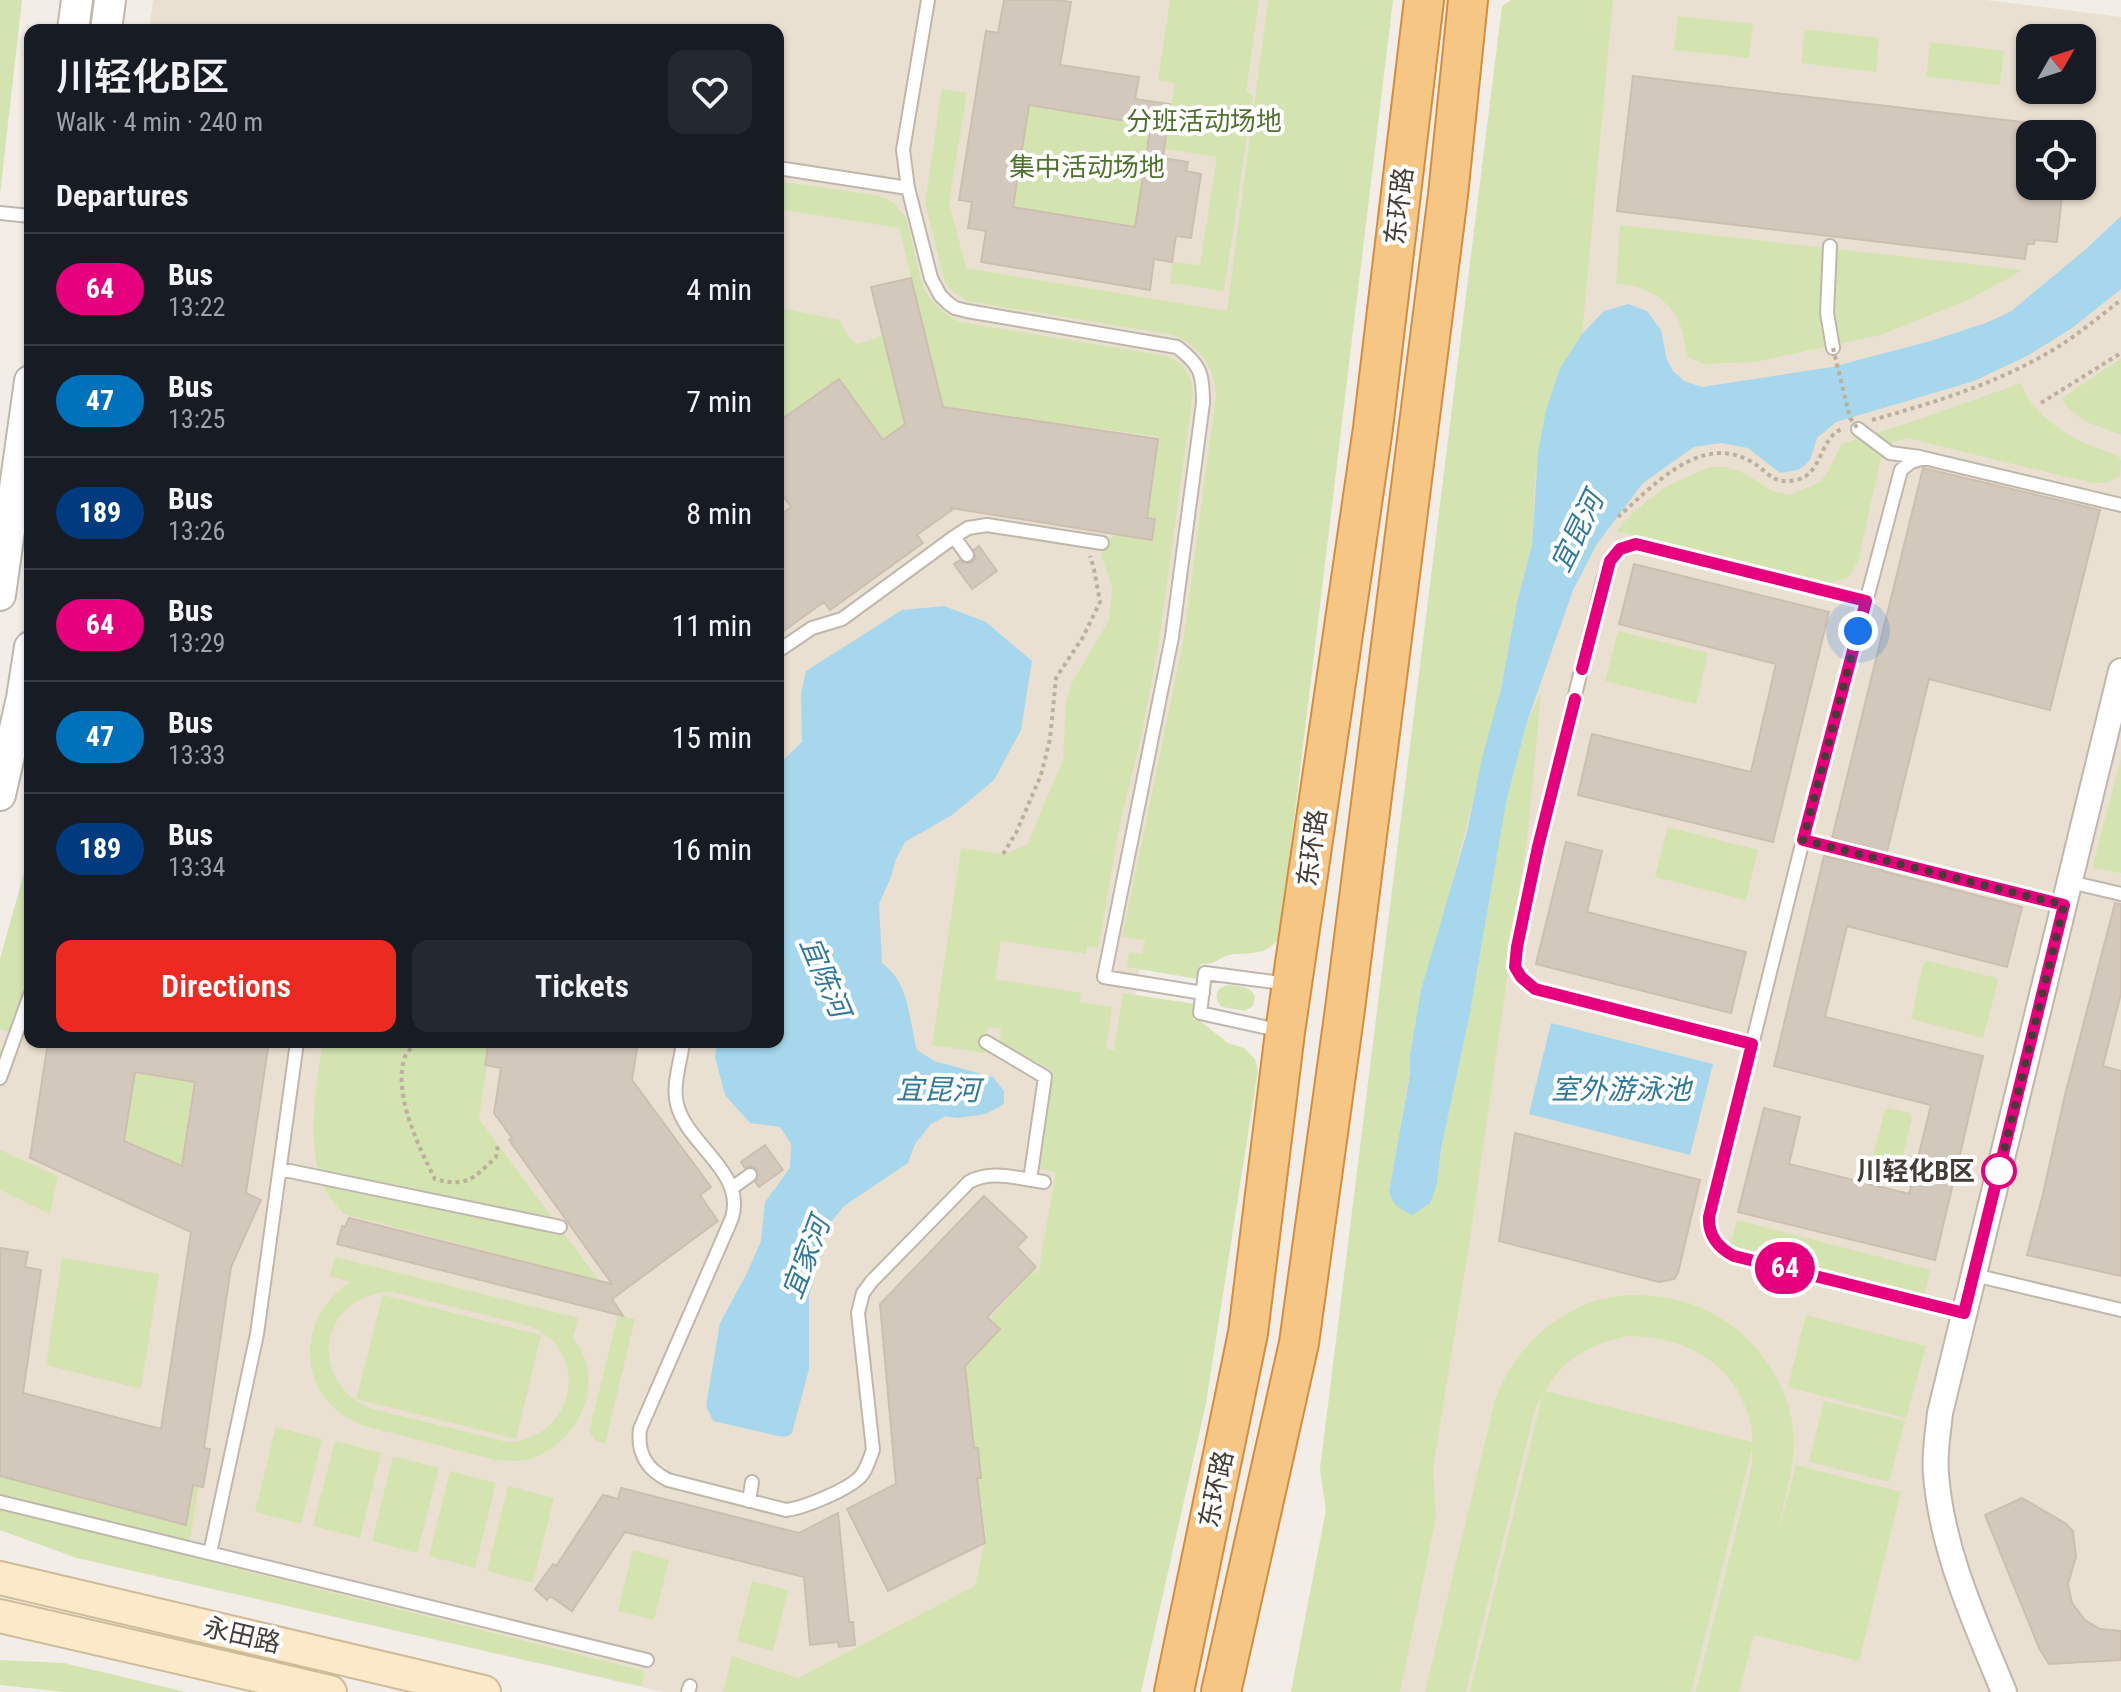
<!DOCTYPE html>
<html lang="en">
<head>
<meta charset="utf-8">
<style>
  body { margin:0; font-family:"Roboto Condensed","Noto Sans SC",sans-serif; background:#242831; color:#f1f3f6; height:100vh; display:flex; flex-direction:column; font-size:30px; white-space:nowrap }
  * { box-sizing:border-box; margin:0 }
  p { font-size:26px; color:#9ea1a6 }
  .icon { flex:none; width:44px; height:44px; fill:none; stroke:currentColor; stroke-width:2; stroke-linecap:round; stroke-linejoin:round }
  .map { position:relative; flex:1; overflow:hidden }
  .sheet { position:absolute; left:24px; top:24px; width:760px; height:1024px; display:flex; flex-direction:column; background:#171b24; border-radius:16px; box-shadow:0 2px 6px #0004 }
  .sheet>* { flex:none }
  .badge { padding:0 16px; border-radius:26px; font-size:28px; line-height:52px }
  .needle { width:52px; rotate:51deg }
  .fabs { position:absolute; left:2016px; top:24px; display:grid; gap:16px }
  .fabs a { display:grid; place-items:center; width:80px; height:80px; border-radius:16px; background:#171b24; box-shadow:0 2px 6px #0004; font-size:40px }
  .you { position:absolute; width:40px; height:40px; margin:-20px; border:6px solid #fff; border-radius:50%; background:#1a73e8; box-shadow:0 0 0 12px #1a73e833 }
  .map>.badge { position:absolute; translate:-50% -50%; box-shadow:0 0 0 4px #fff }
  h2 { padding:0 32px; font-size:30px; line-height:72px }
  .round { display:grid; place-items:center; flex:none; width:84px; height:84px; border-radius:16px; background:#242831 }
  .headline { display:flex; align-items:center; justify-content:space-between; height:136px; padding:0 32px }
  h1 { font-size:38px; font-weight:600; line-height:60px }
  .button { display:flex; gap:16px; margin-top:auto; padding:16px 32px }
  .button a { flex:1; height:92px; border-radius:16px; background:#ed2a22; color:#fff; font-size:32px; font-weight:600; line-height:92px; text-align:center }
  .button a+a { background:#242831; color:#f1f3f6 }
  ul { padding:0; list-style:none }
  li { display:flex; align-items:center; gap:24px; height:112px; padding:0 32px; border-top:2px solid #363941 }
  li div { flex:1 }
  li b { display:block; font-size:30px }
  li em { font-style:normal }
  li .badge { min-width:88px; font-weight:700; text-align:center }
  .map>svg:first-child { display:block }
  .education { fill:#eae0d1; fill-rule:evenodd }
  .green { fill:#d3e4b1; fill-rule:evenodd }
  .water { fill:#a6d7ec }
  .building { fill:#d3c8bc; stroke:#cdbfb0; stroke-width:2; fill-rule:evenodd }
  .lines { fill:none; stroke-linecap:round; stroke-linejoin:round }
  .service-casing { stroke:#c0b7ac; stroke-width:16 }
  .minor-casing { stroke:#c0b7ac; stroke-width:28 }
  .tertiary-casing { stroke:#c0b7ac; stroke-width:34 }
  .secondary-casing { stroke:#cfbb98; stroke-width:36 }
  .trunk-casing { stroke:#d48d3e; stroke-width:42 }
  .path { stroke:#beae9c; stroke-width:4; stroke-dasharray:4 4; stroke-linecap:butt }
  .service { stroke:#fff; stroke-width:12 }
  .minor { stroke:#fff; stroke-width:24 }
  .tertiary { stroke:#fff; stroke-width:30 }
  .secondary { stroke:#fbe9c7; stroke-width:32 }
  .trunk { stroke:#f6c684; stroke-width:38 }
  .path-bridge { stroke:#beae9c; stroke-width:4; stroke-dasharray:4 4; stroke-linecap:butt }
  .line-casing { stroke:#fff; stroke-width:18 }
  .line { stroke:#e6007e; stroke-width:12 }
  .walk { stroke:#443d36; stroke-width:8; stroke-dasharray:0 14.4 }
  .stop-dot { fill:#fff; stroke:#e6007e; stroke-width:4 }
  .labels { text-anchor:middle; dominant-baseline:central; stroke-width:8; stroke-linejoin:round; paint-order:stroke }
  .park-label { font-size:26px; fill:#4f732d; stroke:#fff }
  .street-label { font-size:26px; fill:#443d36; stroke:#fff }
  .stop-label { font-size:26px; font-weight:bold; fill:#443d36; stroke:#fff; text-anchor:end }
  .water-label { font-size:28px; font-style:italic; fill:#31799b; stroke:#fff }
</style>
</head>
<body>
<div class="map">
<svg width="2121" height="1692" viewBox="0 0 2121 1692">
  <rect width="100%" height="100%" fill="#f2ede6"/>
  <path class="education" d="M153,0H1268L1157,871L1081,1305L1000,1692H663L77,1558L0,1530V959L30,852V1042H778V30H149Z
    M1511,0H1986L2121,17V1692H1291L1326,1510L1320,1469ZM2030,38H2082V90H2030ZM2030,134H2082V186H2030Z"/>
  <path class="green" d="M0,0H22L0,194Z
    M1170,0H1259L1246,92L1253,96L1224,291L1170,283L1173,262L1200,265L1217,157L1165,149L1175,83L1158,80Z
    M1268,0H1393L1280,936C1275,944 1269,950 1259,952C1248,955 1237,952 1226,956C1217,960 1212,965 1201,964L1198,979L1127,967L1129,952L1142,954L1145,940L1122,937L1183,643L1216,396C1215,367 1200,346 1173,335L967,301L952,291L945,283L925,202L942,89L967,93L949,202L966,268L1227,311Z
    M1511,0H1613L1582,334L1560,368L1535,478L1532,544L1517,602L1501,689L1440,930L1421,990L1410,1055V1070L1389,1192L1429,1203L1437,1184L1441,1149L1469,1018L1506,803L1526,725L1541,692L1528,831L1470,1239L1433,1468L1436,1518L1400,1692H1291L1326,1510L1320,1469L1502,6Z
    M1678,16L1753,24L1749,58L1674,50Z
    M1805,29L1879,38L1876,72L1801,63Z
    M1930,42L2004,51L2000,85L1926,77Z
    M1029,105L1151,125L1135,227L1013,207Z
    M778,181L881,196L894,203L906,218L922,284C930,302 942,313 960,322L1167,356L1183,365L1190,378L1193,392L1159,640L1142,733L1120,823L1098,948L1087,946L1086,954L1001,941L995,979L1081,993L1080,1002L1112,1007L1106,1048L1114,1050L1123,993L1195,1004L1193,1020L1200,1021L1228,1043L1244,1048L1255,1059L1258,1070L1206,1403L1141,1692H723L732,1656L798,1678L975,1586L986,1535L977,1478L978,1448H974L965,1366L1000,1328L990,1318L1034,1271L1038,1274L1056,1172L1037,1168L1053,1071L1000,1042L1001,1028L988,1027L985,1053L932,1045L961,848L1003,854L1027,845L1063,760L1066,702L1072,683L1109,620L1112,586L1101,555L1114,534L1152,540L1155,520L1147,518L1159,437L943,407L899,228L778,209Z
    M1620,225L2023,270L1968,300L1880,335L1755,362L1703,364L1688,357C1685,346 1684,335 1680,324C1671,299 1642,284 1616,284Z
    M778,307L839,320L848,336L857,344L883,336L905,424L883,440L839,379L778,422Z
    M2121,358V435C2092,423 2082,425 2061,399Z
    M2021,383C2030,411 2063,434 2089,445C2099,449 2109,452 2119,457L2121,461L2120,477L2105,483H2092L1907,438L1893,442L1881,458L1858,561L1848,578L1828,583L1616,531L1636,510L1665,487L1709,467H1725L1739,471L1754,479L1772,491L1790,495L1820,482L1829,470L1841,444L1917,420Z
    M1618,631L1708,653L1696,704L1605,681Z
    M2121,758V873L2092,868Z
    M1668,827L1758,850L1746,900L1655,877Z
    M30,852V975L0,1059V1049H3L9,1032L1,1029L0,1031V959Z
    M1928,961L1997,978L1998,982L1983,1038L1911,1019L1922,969L1925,962Z
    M1228,985C1239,986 1251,986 1255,997L1253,1006L1245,1011L1222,1007C1213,998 1215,988 1228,985Z
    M322,1042H490L479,1119L599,1280L344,1214C337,1206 329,1198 324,1188C305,1143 317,1089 322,1042Z
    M135,1072L195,1082L182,1166L123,1142Z
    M1889,1108L1910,1113L1912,1118L1900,1168L1895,1173L1873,1167L1871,1164L1885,1110Z
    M0,1150L58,1176L50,1214L0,1190Z
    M1737,1220L1930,1270L1925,1294L1730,1245Z
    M335,1257L578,1318L573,1337C576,1343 580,1348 583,1354C601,1395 573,1444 533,1458C521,1462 508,1461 495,1460L365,1426C297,1403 292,1320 350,1282L330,1276ZM384,1292H393L529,1326C593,1350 575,1440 507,1442L369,1408C309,1380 318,1302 384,1292Z
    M62,1258L159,1274L141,1389L46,1365Z
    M383,1295L541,1335L516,1439L356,1399Z
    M1627,1295C1647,1295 1668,1296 1688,1303C1745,1320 1793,1380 1794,1441C1794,1473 1783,1502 1778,1532L1796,1465L1901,1492L1859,1661L1754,1635L1739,1692H1696L1749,1479L1752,1463V1448L1691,1692H1470L1543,1393L1534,1412L1466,1692H1425L1495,1400C1511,1356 1545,1320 1589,1303C1601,1298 1614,1297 1627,1295ZM1630,1336C1695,1337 1748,1373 1753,1442L1545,1391C1562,1359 1595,1341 1630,1336Z
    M618,1315L635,1319L605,1444L595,1440L589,1432Z
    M1806,1315L1926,1346L1906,1418L1788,1387Z
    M1824,1401L1905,1421L1889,1482L1809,1462Z
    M276,1427L322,1439L301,1524L255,1512Z
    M335,1441L381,1453L360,1538L313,1526Z
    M393,1456L439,1468L417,1553L372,1541Z
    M450,1471L496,1483L475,1568L429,1556Z
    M0,1476L185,1525L193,1485L199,1486L189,1544L0,1496Z
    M508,1486L554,1498L533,1583L487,1571Z
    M0,1509L644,1671L641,1686L77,1558L0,1530Z
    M633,1550L669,1560L654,1620L618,1611Z
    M752,1581L788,1590L773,1651L737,1641Z
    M0,1660L64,1663L186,1692H65L0,1685Z"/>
  <path class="water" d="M2121,216V289L2072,328L2027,356L1974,381L1836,422L1817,438L1810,460L1804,466L1798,470L1780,473L1748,448L1721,443L1694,447L1643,483L1597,544L1573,590L1526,725L1506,803L1469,1018L1441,1149L1437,1184L1430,1203L1413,1215C1401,1210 1393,1206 1389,1192L1410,1074V1055L1421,990L1467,832L1482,758L1501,689L1517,602L1532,545L1538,453L1546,410L1560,368L1582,334L1604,311L1628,304L1647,311L1661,330L1667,360L1673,371L1684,381L1702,387L1832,367L1927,342L1983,324L2010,312L2086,249Z
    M944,606L986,622L1032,661L1021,730L994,780L952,815L905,842L896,859L891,877L879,904L882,963C911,985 908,1018 917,1050L934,1061L993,1077L1004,1091V1104L986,1114L957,1118L946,1116L931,1124L915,1144L908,1163L844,1206L826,1228L809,1297V1369L792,1433L786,1437L778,1436L713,1421L706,1406L720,1323L747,1273L761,1241L765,1202L790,1168L791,1144L780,1127L750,1123L725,1095L715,1057L717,1042H778V765L802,742L801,694L806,671L902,610Z
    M1551,1023L1713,1064L1690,1155L1529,1114Z"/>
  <path class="building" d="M1004,0H1058L1071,2L1060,65L1139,77L1135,99L1170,104L1163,158L1188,162L1186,171L1201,174L1191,238L1176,236L1172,262L1154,259L1150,290L981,262L986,231L968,228L972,202L959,200L986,31L998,33ZM1029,105L1151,125L1135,227L1013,207Z
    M1633,76L2030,123V186H2063L2057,242L2035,240L2034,244H2027L2025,259L1617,211Z
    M911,278L943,407L1158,439L1147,518L1155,519L1152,540L951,508L952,510L917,535L923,543L830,610L824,602L778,635V517L791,507L778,489V422L839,379L883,440L905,424L871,287Z
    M1923,468L2100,510L2050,710L1929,679L1887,852L1832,838Z
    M979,546L997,571L972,589L954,564L960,560L964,563H972L975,558L974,550Z
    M1634,564L1829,612L1773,842L1578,795L1592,734L1751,772L1776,664L1619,624Z
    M1566,842L1602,851L1587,912L1746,952L1731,1013L1536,964Z
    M1824,856L1883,869L1882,871L2022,907L2007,967L1847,926L1825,1017L1983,1056L1935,1260L1738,1212L1764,1108L1800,1117L1789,1164L1909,1194L1931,1105L1774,1066Z
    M2115,903L2121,904V993L2103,1066L2121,1071V1276L2027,1255L2043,1194L2065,1095Z
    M48,1042H269L246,1193L261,1200L231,1267L204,1448L210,1449L203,1487L193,1485L186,1525L0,1476V1248L28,1252L25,1267L41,1270L23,1393L161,1429L191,1232L30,1158ZM135,1072L195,1082L182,1166L124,1141Z
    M489,1042H638L632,1080L711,1187L700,1195L718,1221L612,1299L623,1316L337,1244L342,1226L345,1227L349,1218L612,1284L509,1140L512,1138L494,1113L501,1068L485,1065Z
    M1515,1133L1700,1180L1678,1273L1674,1279L1659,1282L1499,1241Z
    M765,1145L783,1170L759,1187L755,1182L759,1175L757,1169L750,1166L745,1168L741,1162Z
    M984,1196L1027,1237L1017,1247L1036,1267L987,1317L1000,1329L965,1366L974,1448H978L981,1478H977L985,1543L888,1591L847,1509L896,1484L880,1304Z
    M621,1488L799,1533L838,1513L849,1622H853L855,1645L839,1647L838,1642L810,1645L804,1577L625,1532L572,1611L550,1596L547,1600L535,1589L553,1564L556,1566L603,1495L618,1499Z
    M2022,1498L2065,1523L2073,1531L2076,1557L2068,1584L2072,1603L2085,1620L2100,1629L2121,1631V1660L2049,1664L2039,1648L1985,1515Z"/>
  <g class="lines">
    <defs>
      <path id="service" d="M928,0L903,150L908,188L931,278L940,295L948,303L955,308L967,311L1177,347C1201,365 1203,374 1203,403L1172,637L1104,977L1203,993
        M778,168L908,188
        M0,213L30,216
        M1830,246L1827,313L1833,348
        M1858,429L1890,453L1920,457
        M954,537L967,555
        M778,651L812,628L842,619L954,537L968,528L987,525L1102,543
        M1803,840L2064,905
        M2070,882L2121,894
        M1282,1031L1200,1013L1205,973L1289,984
        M683,1042C681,1061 672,1085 677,1104C686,1144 746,1172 732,1218L640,1429C637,1453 646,1469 668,1480L786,1510C804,1508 844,1491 858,1479C866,1472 869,1460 873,1450L858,1313L863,1293L872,1281L969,1182C992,1169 1019,1179 1044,1182
        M986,1042L1045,1077L1030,1180
        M1752,1044L1535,989L1521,977L1515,967L1517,947L1538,847L1603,580C1611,558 1614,551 1636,544L1866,601
        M0,1078L30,995
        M280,1169L560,1227
        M732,1188L750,1175
        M1974,1275L2121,1310
        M1964,1313L1734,1256C1719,1248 1708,1235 1709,1217L1803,840L1901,470L1911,462L1924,458L2121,505
        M749,1501L752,1482
        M0,1502L647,1660
        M210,1553L257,1334L297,1042
        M688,1692L690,1686"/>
      <path id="minor" d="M2004,1692C1975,1621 1942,1552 1936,1474C1934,1454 1938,1433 1940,1413L2121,671"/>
      <path id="tertiary" d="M73,30L77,0
        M106,30L110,0
        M0,595L30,381
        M0,795L22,698L30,647"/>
      <path id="secondary" d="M0,1578L484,1692
        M0,1616L330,1692"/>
      <path id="trunk" d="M1174,1692L1248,1333L1285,1032L1373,428L1424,0
        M1221,1692L1299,1343L1345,1009L1448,195L1468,0"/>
    </defs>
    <use href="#service" class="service-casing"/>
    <use href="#minor" class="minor-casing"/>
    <use href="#tertiary" class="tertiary-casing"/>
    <use href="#secondary" class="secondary-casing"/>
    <use href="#trunk" class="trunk-casing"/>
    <path class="path" d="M2041,403L2121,353
      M1872,420C1936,402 1999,383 2056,348C2079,334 2100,316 2121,300
      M1618,517C1654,485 1701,432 1752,462C1769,472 1772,485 1796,480C1824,474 1818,437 1844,428
      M1003,854L1016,833L1041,775L1050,739L1056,678L1083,637L1100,602L1094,569L1090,556
      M416,1042C413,1046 407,1052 405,1057C392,1092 419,1148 435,1179C467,1188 474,1178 496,1157L498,1144"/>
    <use href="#service" class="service"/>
    <use href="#minor" class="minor"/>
    <use href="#tertiary" class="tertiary"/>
    <use href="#secondary" class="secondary"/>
    <use href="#trunk" class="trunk"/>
    <path class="path-bridge" d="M1833,348L1850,418L1858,429"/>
  </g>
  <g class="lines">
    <defs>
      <path id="line" d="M1575,699L1538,847L1517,947L1515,967L1521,977L1535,989L1752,1044L1709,1217C1708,1235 1718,1248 1734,1256L1964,1313L2064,905L1803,840L1866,601L1636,544L1620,549L1610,561L1582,669"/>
    </defs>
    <use href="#line" class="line-casing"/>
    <use href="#line" class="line"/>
    <path class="walk" d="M1858,631L1803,840L2064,905L1999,1171"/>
  </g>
  <circle class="stop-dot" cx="1999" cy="1171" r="16"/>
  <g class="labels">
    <g class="park-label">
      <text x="1204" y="121">分班活动场地</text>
      <text x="1087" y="167">集中活动场地</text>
    </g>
    <g class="street-label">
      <text transform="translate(1399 206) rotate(-83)">东环路</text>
      <text transform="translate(1312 848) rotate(-82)">东环路</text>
      <text transform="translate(1216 1489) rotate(-78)">东环路</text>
      <text transform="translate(242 1635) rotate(13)">永田路</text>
    </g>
    <g class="stop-label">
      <text x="1975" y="1171">川轻化B区</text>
    </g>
    <g class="water-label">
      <text transform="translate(1577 532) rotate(-64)">宜昆河</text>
      <text transform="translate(825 977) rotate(67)">宜陈河</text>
      <text x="1621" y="1089">室外游泳池</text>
      <text transform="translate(938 1090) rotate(1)">宜昆河</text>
      <text transform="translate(806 1258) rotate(-69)">宜家河</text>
    </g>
  </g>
</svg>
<div class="fabs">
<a><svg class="needle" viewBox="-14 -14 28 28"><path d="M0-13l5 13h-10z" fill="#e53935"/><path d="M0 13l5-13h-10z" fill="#9ea1a6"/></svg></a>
<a><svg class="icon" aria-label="locate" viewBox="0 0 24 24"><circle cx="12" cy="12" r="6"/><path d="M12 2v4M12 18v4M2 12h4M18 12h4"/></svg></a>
</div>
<div class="you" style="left:1858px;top:631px"></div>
<b class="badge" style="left:1785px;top:1268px;background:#e6007e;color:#fff">64</b>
<section class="sheet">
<div class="headline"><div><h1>川轻化B区</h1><p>Walk · 4 min · 240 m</p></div><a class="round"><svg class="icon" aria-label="heart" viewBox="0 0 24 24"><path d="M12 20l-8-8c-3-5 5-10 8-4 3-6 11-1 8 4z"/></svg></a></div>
<h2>Departures</h2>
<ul>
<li><span class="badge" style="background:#e6007e;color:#fff">64</span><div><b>Bus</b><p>13:22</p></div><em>4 min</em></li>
<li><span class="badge" style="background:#0072bc;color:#fff">47</span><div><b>Bus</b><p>13:25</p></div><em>7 min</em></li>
<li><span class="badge" style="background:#003b80;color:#fff">189</span><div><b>Bus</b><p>13:26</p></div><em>8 min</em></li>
<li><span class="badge" style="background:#e6007e;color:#fff">64</span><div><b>Bus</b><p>13:29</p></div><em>11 min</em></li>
<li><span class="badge" style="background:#0072bc;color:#fff">47</span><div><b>Bus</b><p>13:33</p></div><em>15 min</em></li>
<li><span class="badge" style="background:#003b80;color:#fff">189</span><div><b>Bus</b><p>13:34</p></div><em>16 min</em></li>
</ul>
<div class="button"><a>Directions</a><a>Tickets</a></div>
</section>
</div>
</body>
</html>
